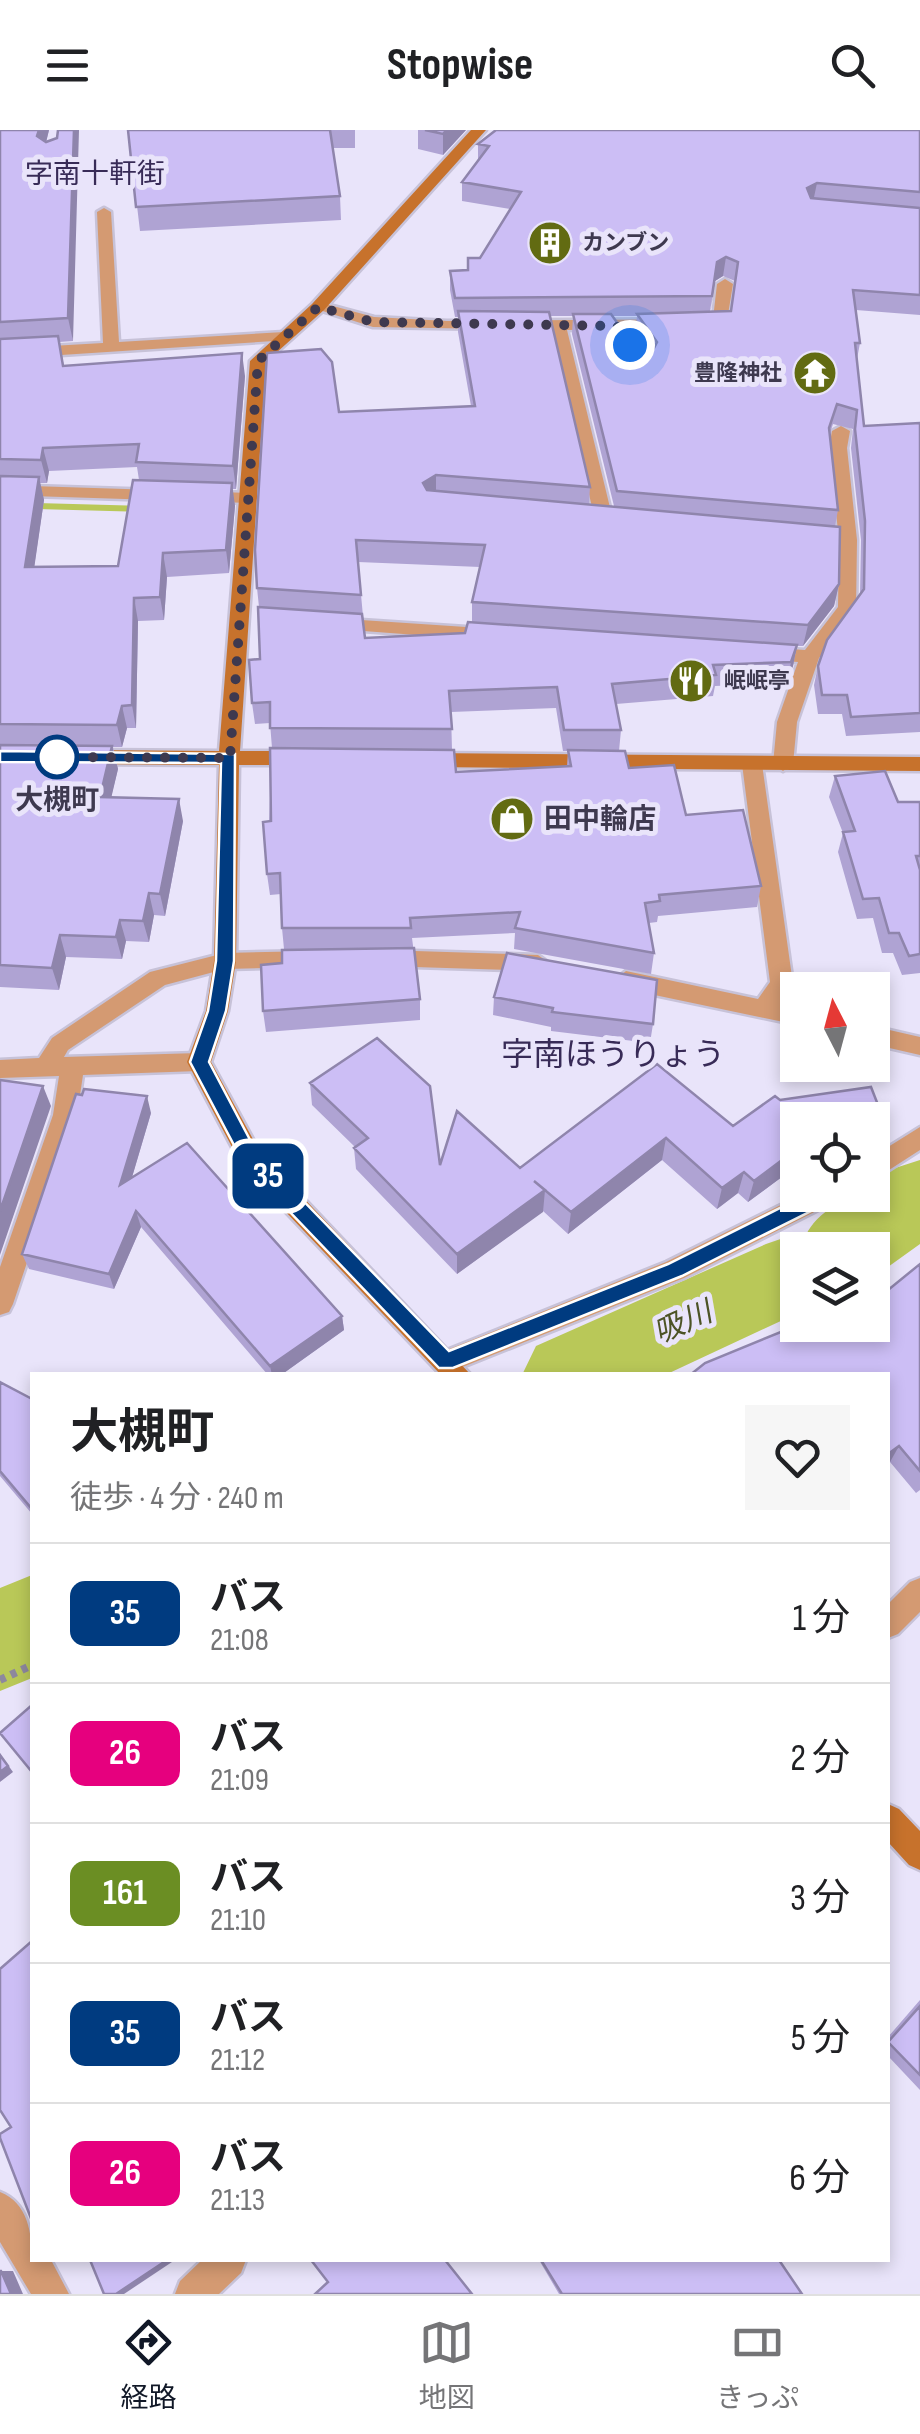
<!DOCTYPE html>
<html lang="ja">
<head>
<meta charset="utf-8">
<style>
  body { margin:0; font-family:"Sofia Sans Condensed","Noto Sans JP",sans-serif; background:#f6f6f6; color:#202124; height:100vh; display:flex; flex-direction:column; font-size:38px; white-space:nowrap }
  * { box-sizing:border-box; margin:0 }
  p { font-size:32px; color:#757577 }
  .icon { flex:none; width:55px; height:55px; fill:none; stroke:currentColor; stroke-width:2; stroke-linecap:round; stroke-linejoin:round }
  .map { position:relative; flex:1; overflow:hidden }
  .side { position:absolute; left:30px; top:1242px; width:860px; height:890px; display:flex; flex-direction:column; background:#fff; border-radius:0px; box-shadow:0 5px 15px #0003 }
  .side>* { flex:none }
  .badge { padding:0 20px; border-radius:15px; font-size:35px; line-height:65px }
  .needle { width:65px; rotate:354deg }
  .fabs { position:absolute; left:780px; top:842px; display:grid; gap:20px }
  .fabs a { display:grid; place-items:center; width:110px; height:110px; border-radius:0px; background:#fff; box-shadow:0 5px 15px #0003; font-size:50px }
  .you { position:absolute; width:50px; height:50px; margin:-25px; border:8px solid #fff; border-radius:50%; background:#1a73e8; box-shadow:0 0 0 15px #1a73e833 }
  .map>.badge { position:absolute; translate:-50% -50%; box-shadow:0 0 0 5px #fff }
  .round { display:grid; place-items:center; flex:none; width:105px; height:105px; border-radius:0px; background:#f6f6f6 }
  .head { display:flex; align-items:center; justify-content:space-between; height:170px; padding:0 40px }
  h1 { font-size:48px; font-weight:700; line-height:75px }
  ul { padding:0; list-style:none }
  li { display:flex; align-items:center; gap:30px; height:140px; padding:0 40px; border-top:2px solid #e0e0e0 }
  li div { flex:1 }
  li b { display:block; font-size:38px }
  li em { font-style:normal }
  li .badge { min-width:110px; font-weight:700; text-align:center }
  header { display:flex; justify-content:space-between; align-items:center; height:130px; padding:0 40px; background:#fff; font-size:45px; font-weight:700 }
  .tab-bar { display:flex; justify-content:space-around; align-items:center; height:140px; border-top:2px solid #e0e0e0; background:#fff; font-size:28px; color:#757577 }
  .tab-bar a { display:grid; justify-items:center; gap:5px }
  .tab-bar .active { color:#111827 }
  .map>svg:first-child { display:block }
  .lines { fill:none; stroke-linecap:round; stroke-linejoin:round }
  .stream { fill:#b9c858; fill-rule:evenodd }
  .river { fill:#b9c858; fill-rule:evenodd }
  .lane-casing { stroke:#c7c2d8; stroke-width:5 }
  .street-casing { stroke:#c7c2d8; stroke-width:5 }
  .secondary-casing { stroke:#c7c2d8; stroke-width:5 }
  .path { stroke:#8d889e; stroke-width:8; stroke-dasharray:6 6; stroke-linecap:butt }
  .lane { fill:#d49a72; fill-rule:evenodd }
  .street { fill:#d49a72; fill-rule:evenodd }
  .secondary { fill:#c7722c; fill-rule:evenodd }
  .wall { fill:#afa3d3; fill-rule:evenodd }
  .shaded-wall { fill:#8f85ac }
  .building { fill:#ccbef5; stroke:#8f85ac; stroke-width:2.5 }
  .line { fill:#003b80; stroke:#fff; stroke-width:2.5 }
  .walk { stroke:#3e394f; stroke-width:10; stroke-dasharray:0 18 }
  .stop-dot { fill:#fff; stroke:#003b80; stroke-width:5 }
  .labels { text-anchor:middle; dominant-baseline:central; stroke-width:10; stroke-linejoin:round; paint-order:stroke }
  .far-poi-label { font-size:22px; font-weight:bold; fill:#3e394f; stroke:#e9e4fa; text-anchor:start }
  .far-quarter-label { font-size:28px; fill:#382b57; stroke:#e9e4fa }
  .stop-label { font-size:28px; font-weight:bold; fill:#3e394f; stroke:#e9e4fa }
  .poi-label { font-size:28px; font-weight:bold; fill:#3e394f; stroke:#e9e4fa; text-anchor:start }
  .water-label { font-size:30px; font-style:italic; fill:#4c5326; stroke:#e9e4fa }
  .quarter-label { font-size:32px; fill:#382b57; stroke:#e9e4fa }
</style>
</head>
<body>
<header><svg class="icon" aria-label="menu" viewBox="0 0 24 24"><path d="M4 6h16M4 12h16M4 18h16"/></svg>Stopwise<svg class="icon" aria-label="search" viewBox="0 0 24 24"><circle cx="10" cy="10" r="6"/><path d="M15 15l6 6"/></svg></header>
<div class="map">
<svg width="920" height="2164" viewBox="0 0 920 2164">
  <rect width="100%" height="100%" fill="#e9e4fa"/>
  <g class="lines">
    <path class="stream" d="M0,372L146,376L151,379L146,382L0,378Z"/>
    <path class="river" d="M920,1030V1114L874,1147L872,1120H798V1183L665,1245H522L536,1216L766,1114L798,1103L806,1105C817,1082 847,1065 872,1065V1052L889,1040Z
      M32,1445V1548L0,1561V1458Z"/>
    <defs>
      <path id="lane" d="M0,2062C28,2073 32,2103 32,2130H51L69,2164H31L0,2112Z"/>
      <path id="street" d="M104,78L111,82L119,212L284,202L290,204V210L0,229V219L103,213L97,82Z
        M725,149L733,154L726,197L567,200L613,390L604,395L595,390L551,200L373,197L310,177L318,172L374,187L447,191L713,189L717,154Z
        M841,296L850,301L847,318L857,410L856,478L819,528L797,592L793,634L783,641L773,634L777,592L798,532L760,529L750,523L760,517L805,520L838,477L839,410L829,318L832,301Z
        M0,355L250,363L259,368L250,373L0,365Z
        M331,488L496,499L506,505L496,511L324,498V490Z
        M752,627L762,634L793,854L780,873L798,877V895L626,859L615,850L626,841L758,869L770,852L742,634Z
        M383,820L538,825L549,833L538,841L383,836L372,828Z
        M313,821L324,829L313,837L225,839L165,855L68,920L64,927L199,923L207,925L211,932L207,939L199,941L83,945L77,985L13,1174L9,1182L0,1185V1137L53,985L59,946L0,948V930L39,928L52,908L150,842L225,823Z
        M872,896L920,907V925L872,914Z
        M920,997V1020L872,1051V1027Z
        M801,1065H837L834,1072L684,1148L455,1240L446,1244L437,1240L433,1232L437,1224L666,1132Z
        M920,1448V1482L898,1504L888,1508V1474L910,1452Z
        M202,2130H246L241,2143L219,2164H175L180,2151Z"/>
      <path id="secondary" d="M471,0H486L324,180L266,232L240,621H305L315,628L305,635H239L236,831L228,881L211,932L260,1022L471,1245H441L242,1036L187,932L206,881L214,831L219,635L80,634L70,627L80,620L219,621L250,231L312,174Z
        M425,623L920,627V641L425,637L415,630Z
        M888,1674L899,1679L920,1701V1740L909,1735L888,1712Z"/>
    </defs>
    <use href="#lane" class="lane-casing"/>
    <use href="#street" class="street-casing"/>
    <use href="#secondary" class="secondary-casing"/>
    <path class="path" d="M0,1550L32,1535"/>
    <use href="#lane" class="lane"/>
    <use href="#street" class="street"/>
    <use href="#secondary" class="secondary"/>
  </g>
  <path class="wall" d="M0,0H49L46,12L73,211L59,212L64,236L245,246L236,359H232L235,376L229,443L167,447L164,490L138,491L136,598H127L122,617H113L118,639L111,667L183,691L165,786L154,785L149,812L126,811L122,829L66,827L59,860L0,857ZM137,337L139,350L118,436L34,437L44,370L40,353H47L49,341Z
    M128,0H355V18H333L340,66L341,90L140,101Z
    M418,0H466L443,25L418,19Z
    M920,0V185L856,180L860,213L857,229L864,296L920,293V602L846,606L842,584H818L814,555L818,536L860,465L861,410L851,318L853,299L833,294L830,303L838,380L835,396L839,454L834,476L803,516H797L793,536L787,553L715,556L713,566L616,574L621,600L619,621L629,638L686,685L761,756L757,777L658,786L657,792L649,793L654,823L651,844L514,819L515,803L412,808L420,869V890L266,902L263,881L282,833L356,819H284L282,798L281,764L270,765L267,744L272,618L270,593L255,594L252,573L260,529L259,477L257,458L339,282L471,276L458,202V187H455L450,160V141L468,140L480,128L510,79L462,71V52L478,32V14ZM723,146L735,151L731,181H710L715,151ZM550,186H573L572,204L614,376L589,374L590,357ZM612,186H637L635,204L648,222L637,221ZM358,432L480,437L472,472V492L465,503L365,508ZM556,578L563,621H568L567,636L456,642L452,620L451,582Z
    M835,646L898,672H920V843L902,845L893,823H882L873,788L857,789L838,722L843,703L829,667Z
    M494,867L653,894L650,913L551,901V897L493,885Z
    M377,908L430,956L440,1035L457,981L520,1038L657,934L733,996L775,966L780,970L871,957L885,993L877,1015L872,1016V990H798V1035L748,1072L738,1063L717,1079L662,1030L568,1104L543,1081L457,1144L356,1039L354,1018L355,1017L312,975L310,953Z
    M151,983L132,1047L342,1186L344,1200L281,1245H268L141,1097L114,1159L29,1139L22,1124Z
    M920,1134V1360L916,1363L890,1332L872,1195Z
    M0,1252L32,1269V1384L0,1346Z
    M920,1870V1960L888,1926V1907Z
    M539,2130H779L802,2164H559Z"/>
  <path class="shaded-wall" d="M39,0H49L42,29L37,6Z
    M74,0H79L73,211L68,188Z
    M447,0H466L443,25V4Z
    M817,53L813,72L807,58Z
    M726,127L723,146L715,151L710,185L717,132Z
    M242,223L245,246L236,359L233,336Z
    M43,318L49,341L47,353L41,330Z
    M436,345V366L423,374V353Z
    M39,347L44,370L31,460L25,437Z
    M232,353L235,376L229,443L226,420Z
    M163,423L167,447L164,490L160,467Z
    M839,454L834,476L803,516L808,495Z
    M134,468L138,491L136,598L132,575Z
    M797,515L793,536L787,553L791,532Z
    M122,576L127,598L122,617L117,595Z
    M112,616L118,639L106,690L100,667Z
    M179,669L183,691L165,786L160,764Z
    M149,763L154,785L149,812L143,791Z
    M120,790L126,811L122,829L116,807Z
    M60,805L66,827L59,860L52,838Z
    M43,956L51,976L0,1125V1081Z
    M147,966L151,983L125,1071L120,1055Z
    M666,1008L662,1030L568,1104L571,1082Z
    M798,1018V1035L748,1072L754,1051Z
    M744,1042L738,1063L717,1079L722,1058Z
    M545,1060L543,1082L457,1144V1124Z
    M136,1081L141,1097L114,1159L109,1144Z
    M342,1186L344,1200L281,1245H272L270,1236Z
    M899,1316L890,1332L888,1334V1324Z
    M0,1624L13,1642L0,1652Z
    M167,2130H175L124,2164H116Z
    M1,2141H13L23,2164H11Z"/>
  <path class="building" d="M0,0H39L37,6L46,12L57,8L58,0H74L68,188L0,192Z
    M128,0H330L340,66L136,77Z
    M425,0H447L443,4Z
    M496,0H920V62L817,53L807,58L811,68L920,78V165L853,160L860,213H855L864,296L920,293V583L851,587L847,565H822L818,536L827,510L864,459L865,391L855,299L857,280L837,274L829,298L838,380L617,361L573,184H611L637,221L652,222L657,212L637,184L731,181L738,132L726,127L717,132L712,166L455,168L450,141L468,140V128H480L521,62L462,52L489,16L478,14Z
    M458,181L549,182L590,357L436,345L423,353L427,360L840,397L839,454L808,495L472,472L485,415L356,410L361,465L257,458L255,420L267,223L321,219L332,232L339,282L475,276Z
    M58,206L63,236L242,223L233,336L136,332L139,314L43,318L41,330L0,329V209Z
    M0,346L39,347L25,437L118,436L133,350L232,353L226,420L163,423L160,467L134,468L132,575L122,576L117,595L0,594Z
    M258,477L362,484L365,508L465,503L468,492L797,515L791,532L713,535L716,545L612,554L621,600H564L557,557L449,561L452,599L270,598V572L252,573L249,530L260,529Z
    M0,615L112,616L100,667L179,669L160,764L149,763L143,791L120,790L116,807L60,805L52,838L0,835Z
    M270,618L454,620L456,642L571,636L568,620L625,621L629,638L674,635L686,685L743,680L761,756L659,765L660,771L645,773L654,823L515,798L520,782L410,788L411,798H282L280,743L267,744L263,692L271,691Z
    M885,641L898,672H920V726H916L920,740V824L909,826L899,803H889L879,768L863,769L843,702L855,701L835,646Z
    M414,818L420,869L263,881L261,835L282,833V820Z
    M507,823L657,850L653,894L552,882L553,878L494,867Z
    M377,908L430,956L440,1035L457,981L520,1038L657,934L733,996L775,966L780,970L871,957L885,993L872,995V990H798V1018L754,1051L744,1042L722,1058L666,1008L571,1082L534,1051L545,1060L457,1124L354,1018L368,1008L310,953Z
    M0,950L43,956L0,1081Z
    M84,959L147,966L120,1055L187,1013L342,1186L270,1236L136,1081L109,1144L22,1124L76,964L82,965Z
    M920,1134V1341L899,1316L888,1324V1245H690L705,1233L798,1195H872V1173Z
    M0,1252L32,1269V1379L0,1341Z
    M32,1575V1642L0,1603Z
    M0,1625L8,1636L0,1642Z
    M32,1811V2091L0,2008V2004L11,1997L0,1980V1839Z
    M920,1876V1945L888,1912Z
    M90,2130H167L116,2164H104Z
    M311,2130H445L472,2164H315L328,2152Z
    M541,2130H779L802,2164H562Z
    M0,2141H1L11,2164H0Z"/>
  <path class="line" d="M0,621L235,624L234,831L226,881L209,932L257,1023L449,1221L668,1134L818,1059H831V1071L682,1146L453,1238H439L244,1034L190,932L208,881L216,831L221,633L0,632Z"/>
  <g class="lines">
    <path class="walk" d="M57,627L230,628L258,231L318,177L373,192L617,196L630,215"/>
  </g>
  <defs>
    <symbol id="building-disc" viewBox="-11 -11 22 22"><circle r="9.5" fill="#626b12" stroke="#e9e4fa"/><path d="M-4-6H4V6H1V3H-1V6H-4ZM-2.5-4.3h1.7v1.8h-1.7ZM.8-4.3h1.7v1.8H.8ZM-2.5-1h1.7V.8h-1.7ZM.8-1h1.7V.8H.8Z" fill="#fff"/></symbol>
    <symbol id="temple-disc" viewBox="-11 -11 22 22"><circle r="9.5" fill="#626b12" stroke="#e9e4fa"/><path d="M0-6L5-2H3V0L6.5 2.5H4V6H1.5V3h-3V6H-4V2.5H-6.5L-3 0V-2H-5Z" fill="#fff"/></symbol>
    <symbol id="restaurant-disc" viewBox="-11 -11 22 22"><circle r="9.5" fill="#626b12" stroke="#e9e4fa"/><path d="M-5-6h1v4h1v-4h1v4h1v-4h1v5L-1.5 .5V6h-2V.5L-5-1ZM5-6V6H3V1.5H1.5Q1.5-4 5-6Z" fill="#fff"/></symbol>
    <symbol id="shop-disc" viewBox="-11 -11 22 22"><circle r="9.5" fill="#626b12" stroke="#e9e4fa"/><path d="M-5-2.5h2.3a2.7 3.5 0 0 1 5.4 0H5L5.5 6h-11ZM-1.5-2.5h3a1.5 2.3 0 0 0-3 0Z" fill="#fff"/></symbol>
  </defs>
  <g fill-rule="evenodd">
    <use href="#building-disc" x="525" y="88" width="50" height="50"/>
    <use href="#temple-disc" x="790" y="218" width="50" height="50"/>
    <use href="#restaurant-disc" x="666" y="526" width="50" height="50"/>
    <use href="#shop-disc" x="487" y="664" width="50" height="50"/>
  </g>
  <circle class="stop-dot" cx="57" cy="627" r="20"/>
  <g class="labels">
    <g class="far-poi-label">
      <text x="582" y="113">カンブン</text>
      <text x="782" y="243" text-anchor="end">豊隆神社</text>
      <text x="724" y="551">岷岷亭</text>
    </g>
    <g class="far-quarter-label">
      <text x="95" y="44">字南十軒街</text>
    </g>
    <g class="stop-label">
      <text x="57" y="670">大槻町</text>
    </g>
    <g class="poi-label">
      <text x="544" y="689">田中輪店</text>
    </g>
    <g class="water-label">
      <text transform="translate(683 1193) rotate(-24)">吸川</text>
    </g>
    <g class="quarter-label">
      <text x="613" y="925">字南ほうりょう</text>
    </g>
  </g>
</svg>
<div class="fabs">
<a><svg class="needle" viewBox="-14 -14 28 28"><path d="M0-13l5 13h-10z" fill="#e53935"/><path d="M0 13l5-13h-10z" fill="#757577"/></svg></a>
<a><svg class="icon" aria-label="locate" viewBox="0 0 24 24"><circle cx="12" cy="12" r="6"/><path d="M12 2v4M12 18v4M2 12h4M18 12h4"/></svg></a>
<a><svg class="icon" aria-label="layers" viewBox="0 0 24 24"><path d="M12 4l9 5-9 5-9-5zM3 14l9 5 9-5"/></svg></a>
</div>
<div class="you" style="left:630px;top:215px"></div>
<b class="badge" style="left:268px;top:1046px;background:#003b80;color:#fff">35</b>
<section class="side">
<div class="head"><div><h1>大槻町</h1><p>徒歩 · 4 分 · 240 m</p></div><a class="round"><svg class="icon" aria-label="heart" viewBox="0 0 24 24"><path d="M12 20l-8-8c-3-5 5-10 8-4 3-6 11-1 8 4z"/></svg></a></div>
<ul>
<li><span class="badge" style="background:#003b80;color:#fff">35</span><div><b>バス</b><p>21:08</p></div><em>1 分</em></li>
<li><span class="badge" style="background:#e6007e;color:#fff">26</span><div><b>バス</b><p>21:09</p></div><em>2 分</em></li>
<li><span class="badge" style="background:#6b8e23;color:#fff">161</span><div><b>バス</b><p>21:10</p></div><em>3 分</em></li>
<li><span class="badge" style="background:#003b80;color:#fff">35</span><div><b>バス</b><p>21:12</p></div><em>5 分</em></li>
<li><span class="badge" style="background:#e6007e;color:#fff">26</span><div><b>バス</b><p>21:13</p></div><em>6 分</em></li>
</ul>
</section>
</div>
<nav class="tab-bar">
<a class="active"><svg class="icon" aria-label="directions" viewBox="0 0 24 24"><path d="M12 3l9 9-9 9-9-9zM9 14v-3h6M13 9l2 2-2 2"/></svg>経路</a>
<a><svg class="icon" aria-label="map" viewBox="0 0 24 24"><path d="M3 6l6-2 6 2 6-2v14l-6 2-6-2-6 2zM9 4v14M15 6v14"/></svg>地図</a>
<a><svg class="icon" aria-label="tickets" viewBox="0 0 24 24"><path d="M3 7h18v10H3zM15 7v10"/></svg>きっぷ</a>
</nav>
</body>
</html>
